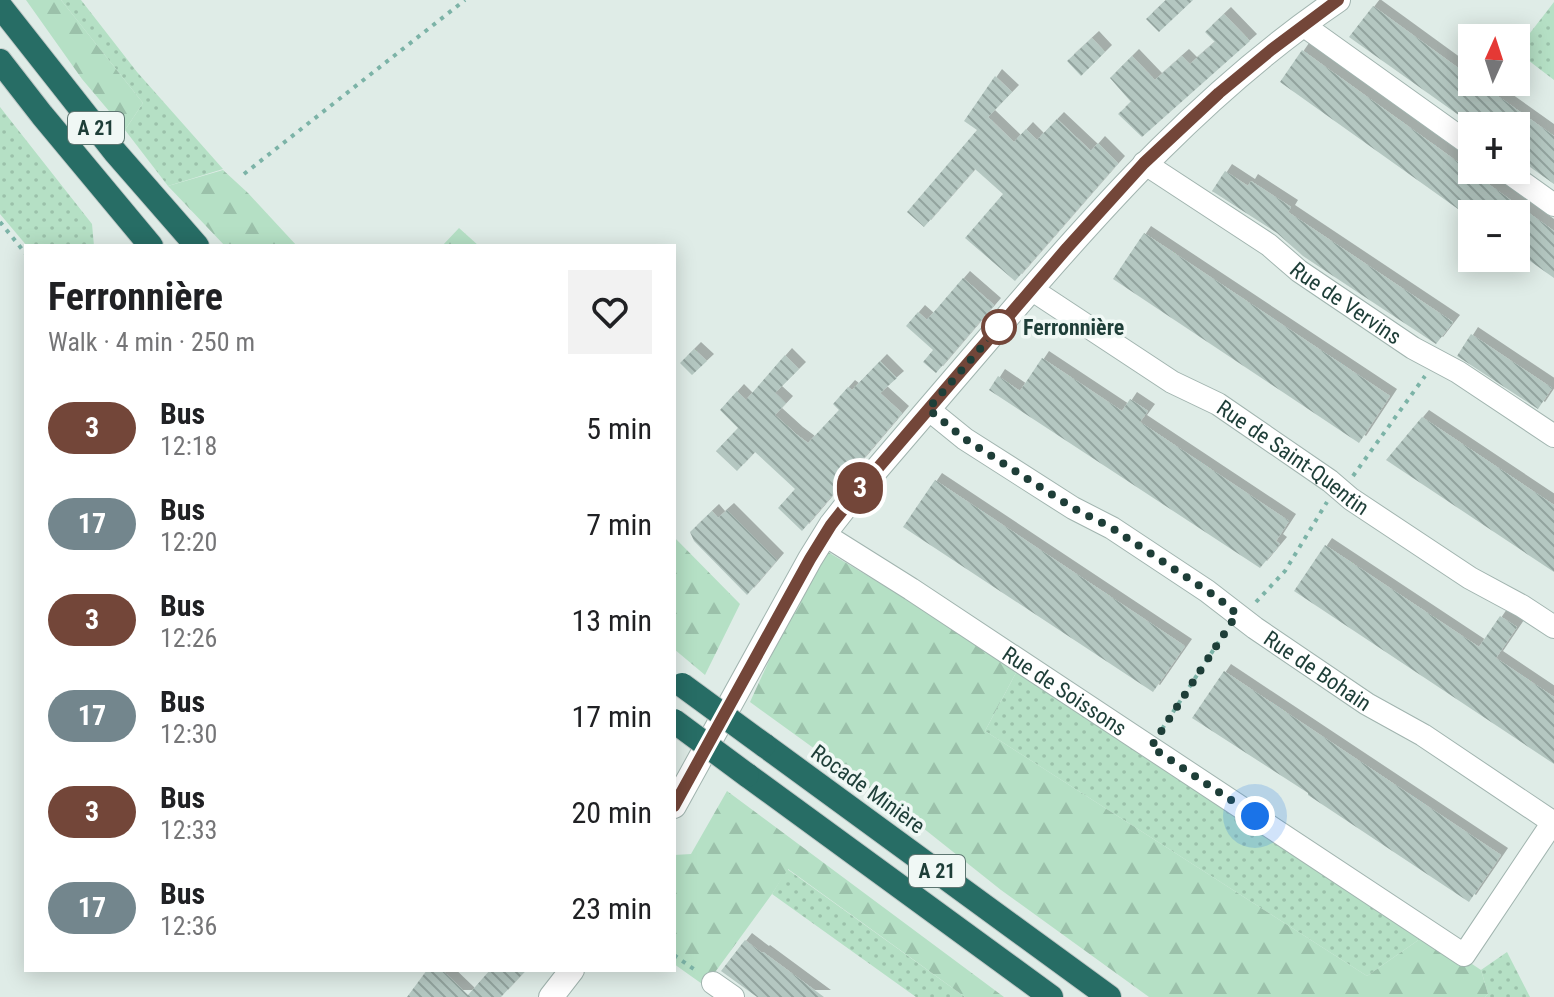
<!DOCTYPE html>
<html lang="en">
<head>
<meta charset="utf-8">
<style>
  body { margin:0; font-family:"Roboto Condensed",sans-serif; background:#f2f2f2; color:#202124; height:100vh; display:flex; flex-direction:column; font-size:30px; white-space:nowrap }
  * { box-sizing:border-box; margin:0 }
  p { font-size:26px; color:#757577 }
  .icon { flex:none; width:44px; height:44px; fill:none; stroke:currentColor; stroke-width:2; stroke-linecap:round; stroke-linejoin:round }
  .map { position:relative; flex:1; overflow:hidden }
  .panel { position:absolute; left:24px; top:244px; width:652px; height:728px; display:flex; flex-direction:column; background:#fff; border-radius:0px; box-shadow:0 4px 20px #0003 }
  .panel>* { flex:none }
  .badge { padding:0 16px; border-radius:26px; font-size:28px; line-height:52px }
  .needle { width:52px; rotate:3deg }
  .tools { position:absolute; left:1458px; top:24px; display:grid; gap:16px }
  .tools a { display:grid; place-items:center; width:72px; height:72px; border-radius:0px; background:#fff; box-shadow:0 4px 20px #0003; font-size:40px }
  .you { position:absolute; width:40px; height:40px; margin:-20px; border:6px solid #fff; border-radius:50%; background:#1a73e8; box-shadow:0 0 0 12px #1a73e833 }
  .map>.badge { position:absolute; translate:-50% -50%; box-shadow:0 0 0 4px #fff }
  .round { display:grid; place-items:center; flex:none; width:84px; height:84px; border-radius:0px; background:#f2f2f2 }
  .summary { display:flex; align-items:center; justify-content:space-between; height:136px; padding:0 24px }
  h1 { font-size:38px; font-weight:700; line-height:60px }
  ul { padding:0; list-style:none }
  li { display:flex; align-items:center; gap:24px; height:96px; padding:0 24px }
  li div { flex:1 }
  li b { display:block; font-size:30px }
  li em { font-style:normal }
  li .badge { min-width:88px; font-weight:700; text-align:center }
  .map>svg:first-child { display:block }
  .grass { fill:url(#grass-dots) }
  .forest { fill:url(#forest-firs) }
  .building { fill:url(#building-back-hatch); filter:url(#shadow) }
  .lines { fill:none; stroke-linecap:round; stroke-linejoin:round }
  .minor-casing { stroke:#a1b4af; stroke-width:24 }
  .tertiary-casing { stroke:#a1b4af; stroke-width:26 }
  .motorway-casing { stroke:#c0c9c7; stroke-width:26 }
  .path { stroke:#7cb3a7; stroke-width:4; stroke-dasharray:4 6; stroke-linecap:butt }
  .minor { stroke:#fff; stroke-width:22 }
  .tertiary { stroke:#fff; stroke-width:24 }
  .motorway { stroke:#276d65; stroke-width:24 }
  .motorway-bridge-casing { stroke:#c0c9c7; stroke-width:26; stroke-linecap:butt }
  .motorway-bridge { stroke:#276d65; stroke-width:24 }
  .line-casing { stroke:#fff; stroke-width:18 }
  .line { stroke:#734639; stroke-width:12 }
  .walk { stroke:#1e3e38; stroke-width:8; stroke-dasharray:0 14.4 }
  .stop-dot { fill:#fff; stroke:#734639; stroke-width:4 }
  .labels { text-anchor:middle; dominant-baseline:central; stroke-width:7; stroke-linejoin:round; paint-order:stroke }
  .shield { fill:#f0f8f5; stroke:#5d7671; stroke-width:2 }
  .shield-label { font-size:20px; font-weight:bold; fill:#1e3e38 }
  .street-label { font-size:22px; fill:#1e3e38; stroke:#f0f8f5 }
  .stop-label { font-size:22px; font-weight:bold; fill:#1e3e38; stroke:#f0f8f5; text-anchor:start }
</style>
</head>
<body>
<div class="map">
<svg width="1554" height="997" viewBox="0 0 1554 997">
  <defs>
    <pattern id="grass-dots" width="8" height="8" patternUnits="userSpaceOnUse" patternTransform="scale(2)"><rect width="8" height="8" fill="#b5e0c5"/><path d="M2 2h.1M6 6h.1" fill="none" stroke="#9bc1aa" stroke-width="1.8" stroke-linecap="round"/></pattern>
    <pattern id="forest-firs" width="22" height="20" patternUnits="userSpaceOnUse" patternTransform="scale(2)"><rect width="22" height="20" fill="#b5e0c5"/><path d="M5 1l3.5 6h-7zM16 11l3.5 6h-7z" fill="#9bc1aa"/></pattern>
    <pattern id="building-back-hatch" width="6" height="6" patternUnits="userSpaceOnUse" patternTransform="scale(2)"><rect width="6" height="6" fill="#b4c7c1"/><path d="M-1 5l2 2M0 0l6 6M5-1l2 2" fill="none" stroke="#92a39e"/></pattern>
    <filter id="shadow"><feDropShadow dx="7" dy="-7" stdDeviation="0" flood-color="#0004"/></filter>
  </defs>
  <rect width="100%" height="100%" fill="#dfece7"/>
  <path class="grass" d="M61,0H81L137,72L223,169L168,186L125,130L143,103Z
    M1554,2V80L1516,51Z
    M0,107L92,224L94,246H27L0,214Z
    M1019,667L1427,934L1367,976L985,731Z
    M787,869L965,997H916L772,894Z
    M1507,952L1530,997H1485L1488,994L1481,970Z"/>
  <path class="forest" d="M26,0H61L143,103L125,130L82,79Z
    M223,170L248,193L297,246H225L168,186Z
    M459,228L479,246H442Z
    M674,537L740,604L705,675L674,649Z
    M828,552L1019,667L985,731L1367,976L1427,934L1481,970L1488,994L1485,997H1149L1001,890L913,820L750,702L784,628Z
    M727,791L1004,997H965L788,869L772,894L705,986L674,964V855L691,854Z"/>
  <path class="building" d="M1166,0H1193L1159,32L1146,19Z
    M1373,6L1472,78V82H1478L1554,136V184L1516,157V126H1474L1349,37Z
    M1224,14L1250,41L1142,137L1118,114L1131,102L1110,78L1132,56L1155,80L1182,56L1190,64L1215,42L1205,32Z
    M1092,38L1105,52L1081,76L1067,61Z
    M1302,50L1554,231V278L1516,251V214H1465L1280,82Z
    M995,76L1012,92L988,117L1014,142L1026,129L1037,140L1057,119L1091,151L1098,143L1118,163L1015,281L965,238L1003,194L975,169L924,227L907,212L977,130L964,121Z
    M1225,171L1248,186L1251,181L1291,207L1288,212L1453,322L1436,344L1318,266L1303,256L1277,233L1212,191Z
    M1144,233L1390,396L1359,443L1113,279Z
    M963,278L994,305L936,373L923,362L933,350L906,326L918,312L927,320Z
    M1471,334L1552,388L1538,409L1457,356Z
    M694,349L707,361L692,375L680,363Z
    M785,355L799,369L775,393L786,403L775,415L796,434L808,443L839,410L833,404L848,387L852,390L880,361L897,378L880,393L902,413L802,531L778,508L795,489L755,452L737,471L716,451L738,428L720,410L737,391L746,400Z
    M1042,358L1122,411L1130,399L1148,411L1140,422L1289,521L1276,541L1280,544L1260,568L989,390L998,376L1020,391Z
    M1422,417L1554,505V572L1386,460Z
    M935,480L1185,646L1153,692L903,527Z
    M727,510L777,560L747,595L694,541L690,532L712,511L718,518Z
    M1325,545L1479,647L1500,616L1517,627L1496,658L1554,697V764L1294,591Z
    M1224,671L1501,855L1469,902L1308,795V793L1192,718Z
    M745,940L762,953L763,952L824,997H757L721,971Z
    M427,970H442L468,995L490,970H526L501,997H407Z"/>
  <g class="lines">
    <defs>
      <g id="minor">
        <path d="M1303,25L1472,146"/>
        <path id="s1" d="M1144,163L1269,245L1299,271L1413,348L1458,372L1554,436"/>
        <path d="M1505,170L1554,205"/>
        <path id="s2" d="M1031,289L1172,382L1218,404L1330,481L1351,499L1470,578L1522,606L1554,627"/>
        <path id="s3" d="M928,409L965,439L1073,508L1112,528L1207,591L1255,628L1367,704L1423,735L1554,823"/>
        <path id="s4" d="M825,535L911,589L1464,955L1553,822"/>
        <path d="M713,983L733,997"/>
      </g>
      <path id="tertiary" d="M674,806L810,559L831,525L853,497C903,438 953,380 1003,322C1104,204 1208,88 1338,0
        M551,997L572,970"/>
      <path id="motorway" d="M0,6L115,152L197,246
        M0,61L42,115L151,246
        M764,745L1109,997
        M747,775L1051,997"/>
    </defs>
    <use href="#minor" class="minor-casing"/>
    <use href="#tertiary" class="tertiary-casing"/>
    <use href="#motorway" class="motorway-casing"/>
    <path class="path" d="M244,174L465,0
      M0,222L26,254
      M1353,476L1425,376
      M1256,602L1285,571L1327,502
      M1162,729L1227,629
      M674,955L698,972"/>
    <use href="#minor" class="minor"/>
    <use href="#tertiary" class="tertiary"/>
    <use href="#motorway" class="motorway"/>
    <defs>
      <path id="motorway-bridge" d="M682,685L764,745
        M674,721L747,775"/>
    </defs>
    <use href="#motorway-bridge" class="motorway-bridge-casing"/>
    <use href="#motorway-bridge" class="motorway-bridge"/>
  </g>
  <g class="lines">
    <defs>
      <path id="line" d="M674,806L810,559L831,525L853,497L1067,248L1144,163L1219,93L1271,50L1338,0"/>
    </defs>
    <use href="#line" class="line-casing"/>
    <use href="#line" class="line"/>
    <path class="walk" d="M999,327L928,409L965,439L1073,508L1112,528L1218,598L1237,614L1151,747L1255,816"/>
  </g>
  <circle class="stop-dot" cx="999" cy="327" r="16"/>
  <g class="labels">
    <g class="shield">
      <rect x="68" y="112" width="56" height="32" rx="6"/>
      <rect x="909" y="855" width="56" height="32" rx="6"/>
    </g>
    <g class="shield-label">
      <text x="96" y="128">A 21</text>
      <text x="937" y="871">A 21</text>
    </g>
    <g class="street-label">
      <text stroke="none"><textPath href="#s1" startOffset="246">Rue de Vervins</textPath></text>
      <text stroke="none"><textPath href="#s2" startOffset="312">Rue de Saint-Quentin</textPath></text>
      <text stroke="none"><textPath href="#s3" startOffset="470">Rue de Bohain</textPath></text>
      <text stroke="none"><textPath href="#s4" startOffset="286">Rue de Soissons</textPath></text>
      <text transform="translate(868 789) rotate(36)">Rocade Minière</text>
    </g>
    <g class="stop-label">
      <text x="1023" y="327">Ferronnière</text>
    </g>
  </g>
</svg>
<div class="tools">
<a><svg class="needle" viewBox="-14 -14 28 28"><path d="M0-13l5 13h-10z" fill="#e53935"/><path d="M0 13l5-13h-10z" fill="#757577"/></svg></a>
<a>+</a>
<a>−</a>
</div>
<div class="you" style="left:1255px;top:816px"></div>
<b class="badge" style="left:860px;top:488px;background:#734639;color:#fff">3</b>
<section class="panel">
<div class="summary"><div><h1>Ferronnière</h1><p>Walk · 4 min · 250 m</p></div><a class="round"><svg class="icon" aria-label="heart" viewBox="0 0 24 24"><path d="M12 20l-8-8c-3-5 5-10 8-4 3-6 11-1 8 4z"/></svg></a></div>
<ul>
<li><span class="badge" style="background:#734639;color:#fff">3</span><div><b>Bus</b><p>12:18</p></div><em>5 min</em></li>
<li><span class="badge" style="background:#73868d;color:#fff">17</span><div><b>Bus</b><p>12:20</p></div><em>7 min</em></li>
<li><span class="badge" style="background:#734639;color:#fff">3</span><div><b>Bus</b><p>12:26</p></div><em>13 min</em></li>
<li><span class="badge" style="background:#73868d;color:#fff">17</span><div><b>Bus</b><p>12:30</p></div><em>17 min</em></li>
<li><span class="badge" style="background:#734639;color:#fff">3</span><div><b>Bus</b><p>12:33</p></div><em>20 min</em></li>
<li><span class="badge" style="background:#73868d;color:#fff">17</span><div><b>Bus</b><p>12:36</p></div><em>23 min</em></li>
</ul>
</section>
</div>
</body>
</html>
